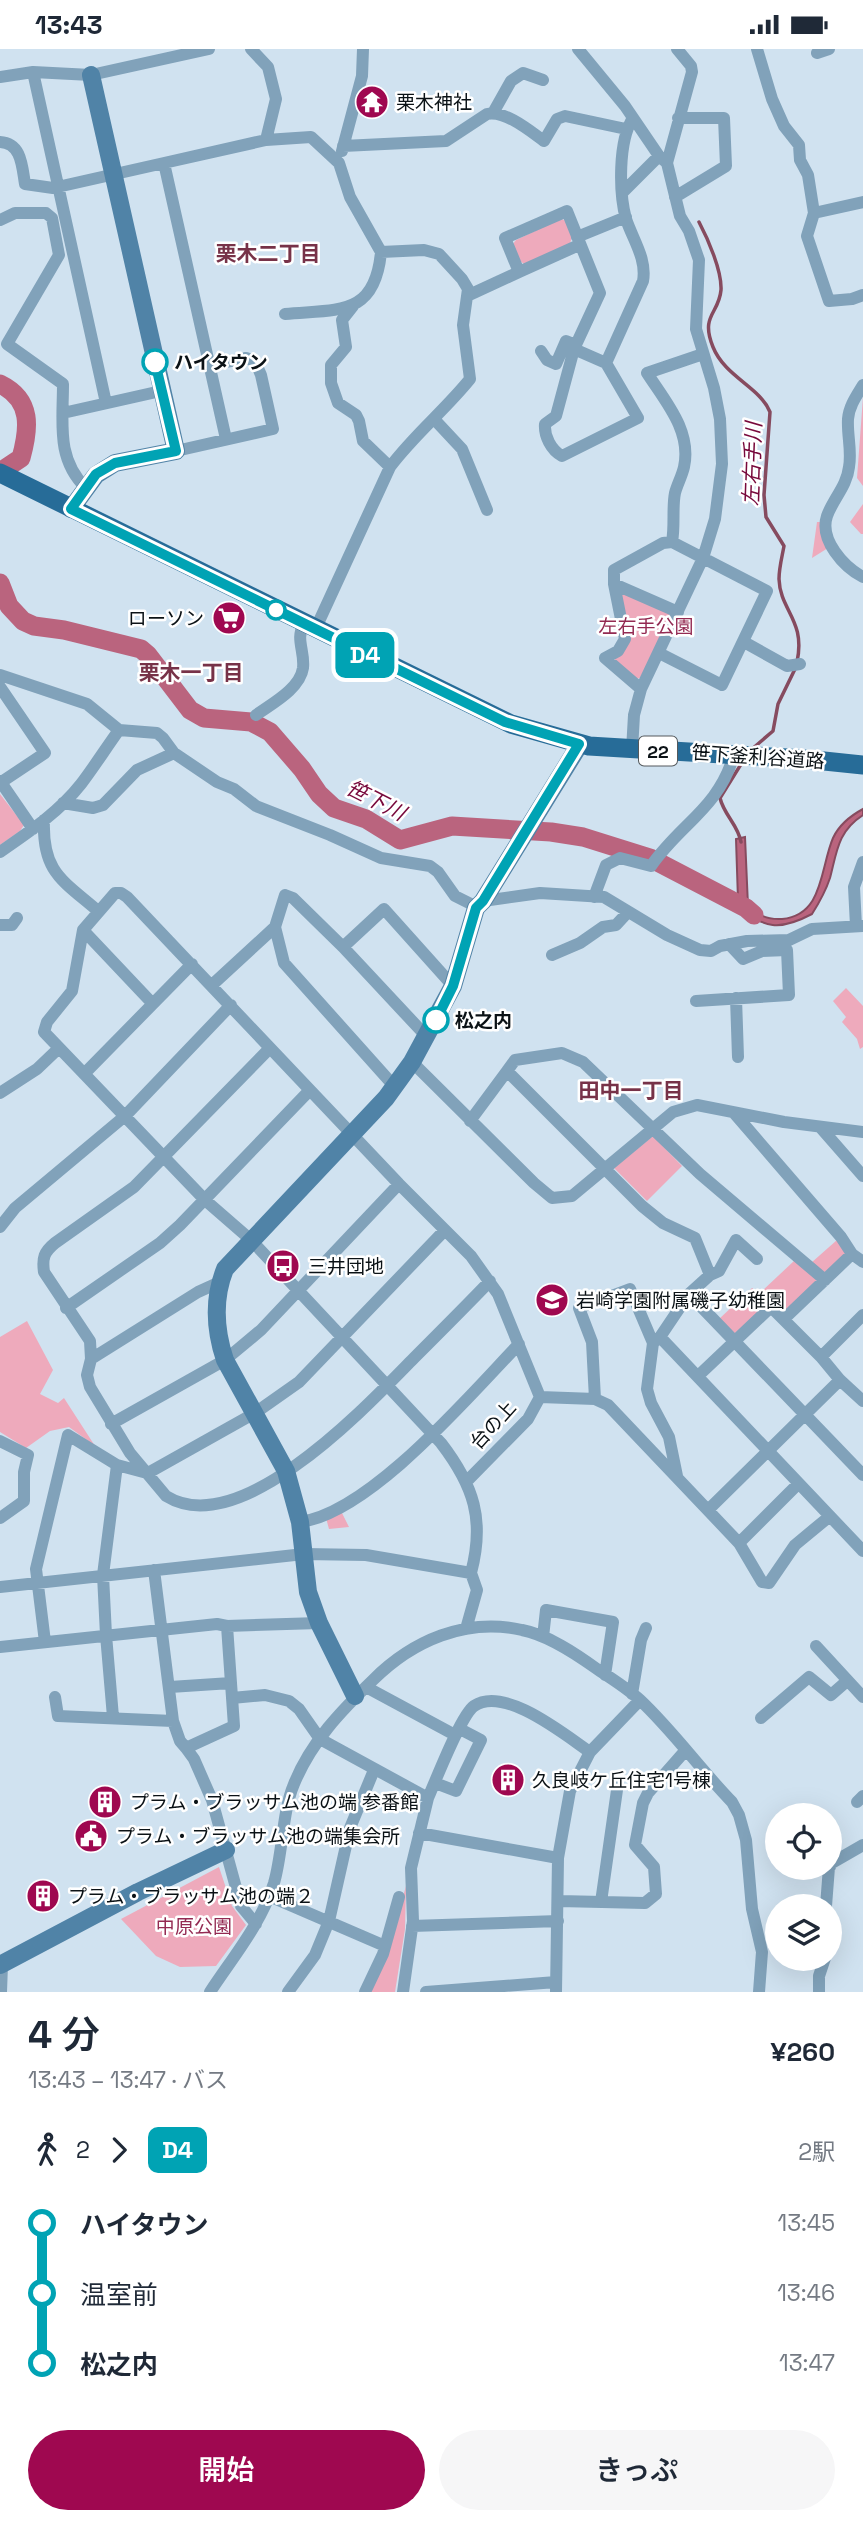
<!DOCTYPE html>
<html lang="ja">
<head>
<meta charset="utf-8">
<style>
  body { margin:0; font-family:"Space Grotesk","Noto Sans JP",sans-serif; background:#f6f6f7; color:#1f2937; height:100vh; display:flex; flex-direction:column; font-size:26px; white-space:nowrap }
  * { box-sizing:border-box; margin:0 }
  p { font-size:23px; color:#747a83 }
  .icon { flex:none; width:38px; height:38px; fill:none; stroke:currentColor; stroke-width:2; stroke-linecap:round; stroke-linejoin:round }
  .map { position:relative; height:1943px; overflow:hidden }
  .panel { display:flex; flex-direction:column; background:#fff; flex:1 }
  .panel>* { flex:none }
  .badge { padding:0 14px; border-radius:10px; font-size:24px; line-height:46px }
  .controls { position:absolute; left:765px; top:1754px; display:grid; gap:14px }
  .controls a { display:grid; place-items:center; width:77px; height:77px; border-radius:50%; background:#fff; box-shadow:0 7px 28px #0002; font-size:35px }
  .map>.badge { position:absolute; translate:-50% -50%; box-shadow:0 0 0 4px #fff }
  .legs { display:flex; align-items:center; gap:10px; height:77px; padding:0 28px; font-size:23px }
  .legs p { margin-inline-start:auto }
  .overview { display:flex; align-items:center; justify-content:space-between; height:119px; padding:0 28px }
  h1 { font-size:38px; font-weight:600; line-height:52px }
  .primary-button { display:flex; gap:14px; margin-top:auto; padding:14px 28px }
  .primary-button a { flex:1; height:80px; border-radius:42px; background:#9f0850; color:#fff; font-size:28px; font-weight:600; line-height:80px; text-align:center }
  .primary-button a+a { background:#f6f6f7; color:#1f2937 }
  ul { padding:0 28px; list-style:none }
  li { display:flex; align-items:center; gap:24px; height:70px; font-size:26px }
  li i { display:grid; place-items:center; width:10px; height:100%; margin:0 9px; background:currentColor }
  li i::after { content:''; width:18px; height:18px; margin:-9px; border:5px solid; border-radius:50%; background:#fff }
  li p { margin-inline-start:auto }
  li:first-child i { background:linear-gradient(#0000 50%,currentColor 0) }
  li:last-child i { background:linear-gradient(currentColor 50%,#0000 0) }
  .status { display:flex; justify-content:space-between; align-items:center; height:49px; padding:0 35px; background:#fff; direction:ltr }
  .status svg { height:19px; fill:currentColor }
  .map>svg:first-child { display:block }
  .green { fill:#eeaabc }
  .water { fill:#ba647e; stroke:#864b5f; stroke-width:2 }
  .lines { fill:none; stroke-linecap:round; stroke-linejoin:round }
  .stream { stroke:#864b5f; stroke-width:3.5 }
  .river { stroke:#ba647e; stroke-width:19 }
  .street { stroke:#81a2ba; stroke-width:12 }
  .secondary { stroke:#5083a7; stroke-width:18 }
  .primary { stroke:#276c98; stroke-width:19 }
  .line-1-casing { stroke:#fff; stroke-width:16 }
  .line-1 { stroke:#00a3b4; stroke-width:10 }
  .stop-1-dot { fill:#fff; stroke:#00a3b4; stroke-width:3.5 }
  .labels { text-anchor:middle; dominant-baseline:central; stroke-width:5; stroke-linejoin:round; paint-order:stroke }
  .shield { fill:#fff; stroke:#54595c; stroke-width:2 }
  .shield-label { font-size:18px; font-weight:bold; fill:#0b1216 }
  .poi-label { font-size:19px; fill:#0b1216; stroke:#fff; text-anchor:start }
  .stop-label { font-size:19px; font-weight:bold; fill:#0b1216; stroke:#fff; text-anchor:start }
  .park-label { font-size:19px; fill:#932a52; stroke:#fff }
  .street-label { font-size:19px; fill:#0b1216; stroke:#fff }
  .neighbourhood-label { font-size:21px; font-weight:bold; fill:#773248; stroke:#fff }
  .water-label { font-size:21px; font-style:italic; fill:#77083b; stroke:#fff }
</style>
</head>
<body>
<div class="status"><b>13:43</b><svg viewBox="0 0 49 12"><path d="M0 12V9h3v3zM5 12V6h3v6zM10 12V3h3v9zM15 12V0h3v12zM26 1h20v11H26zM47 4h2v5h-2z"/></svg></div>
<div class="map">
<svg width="863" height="1943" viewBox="0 0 863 1943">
  <rect width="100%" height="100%" fill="#d0e2f0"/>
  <path class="green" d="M560,170L565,171L572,188L570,195L524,215L520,212L513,195L516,191Z
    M863,348V437L857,429Z
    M863,455V485H861L850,473Z
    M817,473H824L828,499L812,509Z
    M623,541L669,565L671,570L640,629L636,630L615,613V608L621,605L618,544Z
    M0,745L24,776L20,782L0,796Z
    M846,939L863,957V998L860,1000L857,990L842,973L846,968L833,952Z
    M653,1087L682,1117L647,1152L614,1119Z
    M837,1191L846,1204L823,1225L811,1214Z
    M795,1211L818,1230L784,1263L772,1251L733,1286L718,1271L752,1239L760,1244Z
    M27,1272L53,1321L40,1345L58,1354L64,1349L95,1397L69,1378L50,1382L26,1399L0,1383V1288Z
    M341,1462L349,1478L329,1480L326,1469Z
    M219,1818L232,1857L246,1876L216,1917L180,1918L156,1907L121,1870Z
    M406,1837L405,1880L395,1943H369L388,1902Z"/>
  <path class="water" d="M863,760V766C838,782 837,802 830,829C826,841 819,854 812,865C774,885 765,876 731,856L732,849L738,851L736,790L745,788L748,857C758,867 768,871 782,870C824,866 820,819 833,789C839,776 850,767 863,760Z"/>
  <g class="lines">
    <path class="stream" d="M699,173C708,190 722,222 721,241C719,265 700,266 713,298C725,328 760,338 770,363L764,446L766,468L784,497C782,508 779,519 779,530C780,562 806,571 797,613
      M752,700L773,682L778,655L795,620
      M741,793C738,776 724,766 720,749L743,712"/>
    <path class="river" d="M0,335C33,351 29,380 21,409L0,423
      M0,534L9,557L23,572L34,577L64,581L141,600L148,606L190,661L204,669L251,673L270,683L302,720L319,745L334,759L366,770L400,791L452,777L551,783L583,788L650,809L746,859L754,866"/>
    <path class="street" d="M251,0L268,18L276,50L266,91
      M578,0L625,57L659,107L667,114
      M757,0L772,50L784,77L799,96L800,111L808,126L814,164
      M817,4L829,0
      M33,23L106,354
      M0,28L33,23L91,26L209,0
      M493,64L511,32L523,24L543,31
      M0,93C22,94 22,118 25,135L53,139L164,114
      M343,97L446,92L487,65C505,61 530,82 544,92L557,70L565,67L626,80
      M342,102L362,27L363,0
      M623,143L659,107
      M675,148L726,117L724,69H678
      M863,153L814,164L807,187L829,252L852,250L863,246
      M0,171L15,164H46L52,169L59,206L7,295L63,335C63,374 56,410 86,439
      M577,188L626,168
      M519,223L579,196
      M467,247L519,223L505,189L567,162L600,244L574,300L556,367L545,375C544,387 551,401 562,407L638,369L606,314L643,232C647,210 633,191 626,170C619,144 618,92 633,69
      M353,257L342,271L346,298L331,316V334L338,354L356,366L359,372L363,392L390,418
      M285,265C338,260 375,268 381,203
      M574,300L606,314
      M541,302L547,311L556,315L566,292L576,296
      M863,336C857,346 849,357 848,370C847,386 852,402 849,418C847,437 833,450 827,467C819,491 844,518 863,528
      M63,364L161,342
      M434,370L462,400L487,461
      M226,390L164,114L266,91L311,88L339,114L350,148L381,203L424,201L439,205L462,230L468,240L463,276L470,330C445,361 414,386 390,418L315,581
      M176,402L273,380L261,326L255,312L246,309L210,316
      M672,493C675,477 672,458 675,444C677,436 682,427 684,418C692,382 665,352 647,324L703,305
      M614,535L678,563
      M744,593L787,617L800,615
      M0,626L87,655L119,681L157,684L163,689L174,704L217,733L234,740L256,757L330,786L381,809L430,817L438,823L455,847L475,857L483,852L540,844L604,848L667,886L700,901L711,902L720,897L747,892L789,891L812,880L863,877
      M0,638L45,704L0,734
      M641,640L605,609L618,602L625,590L614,535V521L663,494L672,493L767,542L722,636L659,604
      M256,666C271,655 300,640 303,619C305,602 295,590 304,575
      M632,701L634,666L641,640L703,509L715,470L722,415L720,370L714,339L696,280L699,211L689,182L680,167L667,114L692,23L691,17L677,0
      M0,732L33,780
      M63,754L93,759L103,756L137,721L174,704
      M44,771C42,823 62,831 98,862
      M0,803C29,783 59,763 81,735C94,718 106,699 119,681
      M594,848L606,816L620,809L651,817C681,774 718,760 734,706
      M0,876H12L17,869
      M856,877L854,838L863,813
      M83,881L152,954
      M343,898L384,860L453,937
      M552,906L580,894L603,878L616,876L628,863
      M212,936L275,878
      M736,949L738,1008
      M696,952L789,946L787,901L762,902L743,910L729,895
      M270,999L134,1138L55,1194C44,1203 42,1209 44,1223L90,1292L91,1310L87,1326L90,1338L130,1404L166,1447C240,1493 367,1357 414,1309C440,1283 465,1258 490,1232
      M412,1013L534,1134L552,1149L572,1147L673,1063L697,1056L784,1073L863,1083
      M507,1022L515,1011L562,1004L583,1013L700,1125L825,1231
      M84,1025L192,915
      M394,1037L284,914L275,878L285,846L293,849L343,898L427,988
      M0,1044L37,1020L59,999
      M735,1065L841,1188L852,1205L863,1213
      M470,1072L507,1022L642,1157L663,1174L695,1189L710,1226
      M821,1079L863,1127
      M0,1178L15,1159L125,1067L231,956
      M689,1245L863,1426
      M66,1259L160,1194L180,1176L310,1041
      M785,1269L852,1205
      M660,1288L863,1502
      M821,1308L863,1266
      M91,1310L198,1243L220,1233
      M698,1327L771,1258L821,1308L840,1331L863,1352
      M540,1348L595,1350L608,1356L739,1494L762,1533L769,1534L795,1496L830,1467
      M595,1350L592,1293L579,1259L630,1240L653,1294
      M111,1375L225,1311L261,1281L399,1135
      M0,1392L28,1406L24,1423V1452L0,1469
      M148,1424L255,1364L299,1333L445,1181
      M677,1427L669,1388L651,1354L647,1340L653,1294L660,1288L689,1245L710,1226L719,1222L736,1191L757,1210
      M467,1432L528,1370L540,1348
      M708,1461L840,1331
      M300,1473C370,1464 470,1346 519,1295
      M739,1494L798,1435
      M154,1521L173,1672L180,1692L186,1699
      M0,1538L304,1505L366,1506L471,1524C485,1471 474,1437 441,1394L251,1191L205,1151L44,983L47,973L72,942L83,881L115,844H121L127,848L399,1135L471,1207L498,1245L540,1348
      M227,1577L234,1677L186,1699L194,1710L212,1751L241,1857L256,1875
      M466,1580L477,1541L471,1524
      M543,1588L546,1561L613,1573L605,1626
      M45,1593L36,1520L68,1386L117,1416L147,1424
      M816,1597L863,1648
      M0,1598L217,1575L227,1577L319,1574
      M170,1638L231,1634
      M366,1638L455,1686
      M632,1645L641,1591L646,1579
      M55,1648L58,1667L173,1672
      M232,1649L265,1646L289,1652L299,1660L320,1690L428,1749L411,1819L413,1872L403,1943
      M113,1668L106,1586L103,1526L117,1416
      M761,1669L809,1628L831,1646L847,1632
      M435,1734L456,1742L481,1691L460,1680
      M428,1749C436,1731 461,1666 474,1657C504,1636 565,1686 590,1703
      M857,1753L863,1747
      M419,1784L558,1809
      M830,1818V1815L863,1796
      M269,1847L385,1897
      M559,1852L645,1854L656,1845L654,1818L635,1796L643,1754L648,1744L685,1702
      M601,1853L618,1734
      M826,1857L829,1818
      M412,1877L558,1872
      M1,1943L2,1916
      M210,1943C233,1908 261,1875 274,1834C283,1803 282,1763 294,1735C311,1693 341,1662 373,1631C412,1592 466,1568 522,1581C548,1586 575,1604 597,1620C611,1629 627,1639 640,1651C673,1682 700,1720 732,1753L739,1766L746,1791L752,1860L762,1903L759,1943
      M288,1943L315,1906L329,1872L350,1779L374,1721
      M365,1943L383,1905L399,1848
      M426,1943L556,1933
      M556,1943L558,1809L570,1742L590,1703L640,1651
      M819,1943V1927L825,1909"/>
    <path class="secondary" d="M71,460L96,426L115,414L176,402L91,26
      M355,1647L319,1574L308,1543L300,1473L286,1422L225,1311C215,1281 213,1250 225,1220L386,1049L412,1013L453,937L476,859L483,852L580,695
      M0,1916L138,1843L226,1801"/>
    <path class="primary" d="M0,424L511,675L589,697L805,710L863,716"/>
  </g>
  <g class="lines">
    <defs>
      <path id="line-1" d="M155,313L176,402L115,414L96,425L71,460L505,673L579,695L483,852L476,859L453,937L436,971"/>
    </defs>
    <use href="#line-1" class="line-1-casing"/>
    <use href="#line-1" class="line-1"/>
  </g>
  <defs>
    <symbol id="temple-disc" viewBox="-11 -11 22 22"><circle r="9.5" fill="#9f0850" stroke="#fff"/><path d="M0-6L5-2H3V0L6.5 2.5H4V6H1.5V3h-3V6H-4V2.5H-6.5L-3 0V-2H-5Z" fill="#fff"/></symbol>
    <symbol id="supermarket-disc" viewBox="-11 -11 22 22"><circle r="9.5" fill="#9f0850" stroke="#fff"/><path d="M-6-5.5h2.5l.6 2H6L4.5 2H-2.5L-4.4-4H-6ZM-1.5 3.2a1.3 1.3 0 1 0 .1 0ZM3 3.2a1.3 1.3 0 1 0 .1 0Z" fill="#fff"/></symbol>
    <symbol id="bus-disc" viewBox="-11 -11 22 22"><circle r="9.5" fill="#9f0850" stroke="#fff"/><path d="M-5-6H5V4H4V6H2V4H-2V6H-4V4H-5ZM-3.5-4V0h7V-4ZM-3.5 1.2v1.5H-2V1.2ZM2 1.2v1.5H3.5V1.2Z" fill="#fff"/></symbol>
    <symbol id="school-disc" viewBox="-11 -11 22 22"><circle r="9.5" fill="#9f0850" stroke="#fff"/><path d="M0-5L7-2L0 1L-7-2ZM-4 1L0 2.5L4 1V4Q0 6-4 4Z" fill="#fff"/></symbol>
    <symbol id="building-disc" viewBox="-11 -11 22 22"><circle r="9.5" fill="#9f0850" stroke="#fff"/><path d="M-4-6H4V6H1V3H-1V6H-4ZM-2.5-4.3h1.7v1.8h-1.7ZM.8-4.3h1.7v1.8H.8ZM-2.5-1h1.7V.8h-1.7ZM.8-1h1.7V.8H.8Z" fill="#fff"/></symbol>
    <symbol id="civic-disc" viewBox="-11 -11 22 22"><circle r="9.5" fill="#9f0850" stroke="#fff"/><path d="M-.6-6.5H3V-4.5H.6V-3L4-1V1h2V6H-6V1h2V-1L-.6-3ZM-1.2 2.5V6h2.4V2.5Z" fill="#fff"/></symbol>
  </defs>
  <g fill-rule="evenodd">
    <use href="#temple-disc" x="353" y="34" width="38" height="38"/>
    <use href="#supermarket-disc" x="210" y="550" width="38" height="38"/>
    <use href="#bus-disc" x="264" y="1198" width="38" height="38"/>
    <use href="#school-disc" x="533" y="1232" width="38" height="38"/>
    <use href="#building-disc" x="489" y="1712" width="38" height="38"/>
    <use href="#building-disc" x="86" y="1734" width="38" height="38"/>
    <use href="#civic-disc" x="72" y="1768" width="38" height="38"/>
    <use href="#building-disc" x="24" y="1828" width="38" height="38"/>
  </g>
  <g class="stop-1-dot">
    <circle cx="155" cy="313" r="12"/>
    <circle cx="276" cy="561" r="9"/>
    <circle cx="436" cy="971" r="12"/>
  </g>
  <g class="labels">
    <rect class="shield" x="639" y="687.5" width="38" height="29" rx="5"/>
    <g class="shield-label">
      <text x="658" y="702">22</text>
    </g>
    <g class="poi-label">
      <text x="396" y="53">栗木神社</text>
      <text x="204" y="569" text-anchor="end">ローソン</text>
      <text x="308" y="1217">三井団地</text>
      <text x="576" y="1251">岩崎学園附属磯子幼稚園</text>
      <text x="532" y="1731">久良岐ケ丘住宅1号棟</text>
      <text x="130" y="1753">プラム・ブラッサム池の端 参番館</text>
      <text x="116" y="1787">プラム・ブラッサム池の端集会所</text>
      <text x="68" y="1847">プラム・ブラッサム池の端２</text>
    </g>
    <g class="stop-label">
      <text x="174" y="313">ハイタウン</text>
      <text x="455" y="971">松之内</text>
    </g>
    <g class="park-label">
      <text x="646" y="577">左右手公園</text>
      <text x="194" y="1877">中原公園</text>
    </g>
    <g class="street-label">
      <text transform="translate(758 708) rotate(4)">笹下釜利谷道路</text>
      <text transform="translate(493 1376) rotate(-48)">台の上</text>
    </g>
    <g class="neighbourhood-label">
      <text x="268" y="204">栗木二丁目</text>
      <text x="191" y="623">栗木一丁目</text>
      <text x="631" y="1041">田中一丁目</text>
    </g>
    <g class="water-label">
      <text transform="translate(752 415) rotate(-88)">左右手川</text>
      <text transform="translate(376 751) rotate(27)">笹下川</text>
    </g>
  </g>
</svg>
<div class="controls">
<a><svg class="icon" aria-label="locate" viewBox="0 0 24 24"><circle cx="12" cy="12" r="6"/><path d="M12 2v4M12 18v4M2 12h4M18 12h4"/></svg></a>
<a><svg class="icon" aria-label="layers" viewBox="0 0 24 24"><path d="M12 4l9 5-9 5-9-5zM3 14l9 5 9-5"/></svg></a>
</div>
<b class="badge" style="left:365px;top:606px;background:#00a3b4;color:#fff">D4</b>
</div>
<section class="panel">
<div class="overview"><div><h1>4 分</h1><p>13:43 – 13:47 · バス</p></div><b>¥260</b></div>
<div class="legs"><svg class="icon" aria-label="walk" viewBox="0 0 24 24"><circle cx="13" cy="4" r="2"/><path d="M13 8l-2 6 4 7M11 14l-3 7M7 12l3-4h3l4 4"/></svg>2<svg class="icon" aria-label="forward" viewBox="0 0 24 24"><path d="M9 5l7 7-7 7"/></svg><b class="badge" style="background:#00a3b4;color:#fff">D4</b><p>2駅</p></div>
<ul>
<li><i style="color:#00a3b4"></i><b>ハイタウン</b><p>13:45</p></li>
<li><i style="color:#00a3b4"></i><span>温室前</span><p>13:46</p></li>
<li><i style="color:#00a3b4"></i><b>松之内</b><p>13:47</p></li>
</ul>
<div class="primary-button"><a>開始</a><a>きっぷ</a></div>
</section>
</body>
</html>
